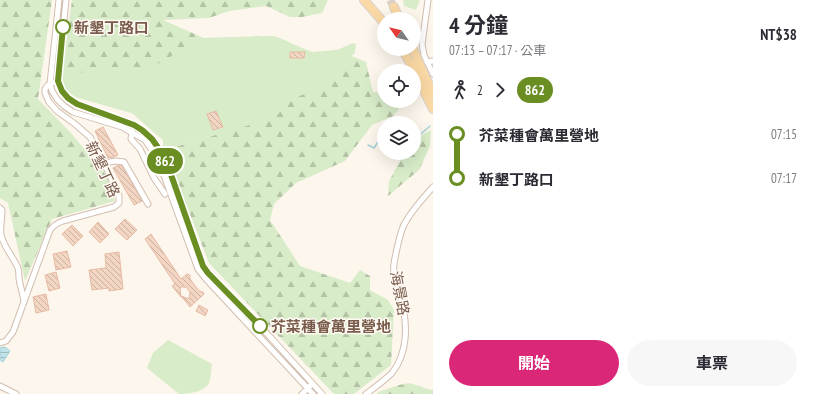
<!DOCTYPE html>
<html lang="zh-TW">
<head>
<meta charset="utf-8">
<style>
  body { margin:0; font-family:"PT Sans Narrow","Noto Sans TC",sans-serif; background:#f7f7f7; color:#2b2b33; height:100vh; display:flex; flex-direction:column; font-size:15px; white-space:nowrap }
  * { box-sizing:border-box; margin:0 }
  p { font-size:13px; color:#7c7c81 }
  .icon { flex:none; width:22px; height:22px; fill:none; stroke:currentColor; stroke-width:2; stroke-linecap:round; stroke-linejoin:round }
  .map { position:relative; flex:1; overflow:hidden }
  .sheet { display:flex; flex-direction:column; background:#fff; width:380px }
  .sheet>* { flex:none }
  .badge { padding:0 8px; border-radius:13px; font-size:14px; line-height:26px }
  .needle { width:26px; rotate:304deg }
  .buttons { position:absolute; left:377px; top:12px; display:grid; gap:8px }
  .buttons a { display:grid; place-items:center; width:44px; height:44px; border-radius:50%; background:#fff; box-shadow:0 4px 16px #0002; font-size:20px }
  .map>.badge { position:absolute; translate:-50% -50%; box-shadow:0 0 0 2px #fff }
  .legs { display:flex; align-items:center; gap:6px; height:44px; padding:0 16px; font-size:13px }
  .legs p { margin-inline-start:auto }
  .headline { display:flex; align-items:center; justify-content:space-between; height:68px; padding:0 16px }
  h1 { font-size:22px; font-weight:700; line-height:30px }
  .button { display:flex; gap:8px; margin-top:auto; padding:8px 16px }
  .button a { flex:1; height:46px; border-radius:24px; background:#db2777; color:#fff; font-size:16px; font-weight:700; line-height:46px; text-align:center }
  .button a+a { background:#f7f7f7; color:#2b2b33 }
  ul { padding:0 16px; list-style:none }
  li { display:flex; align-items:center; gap:14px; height:44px; font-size:15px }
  li i { display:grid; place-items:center; width:6px; height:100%; margin:0 5px; background:currentColor }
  li i::after { content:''; width:10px; height:10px; margin:-5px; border:3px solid; border-radius:50%; background:#fff }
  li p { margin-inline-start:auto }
  li:first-child i { background:linear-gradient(#0000 50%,currentColor 0) }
  li:last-child i { background:linear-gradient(currentColor 50%,#0000 0) }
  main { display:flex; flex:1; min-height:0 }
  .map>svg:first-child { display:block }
  .forest { fill:url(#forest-firs) }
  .park { fill:#d8ecc9 }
  .water { fill:url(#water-rules); stroke:#a5d3da }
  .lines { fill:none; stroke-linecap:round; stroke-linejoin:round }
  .stream { stroke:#a5d3da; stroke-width:1.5 }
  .building { fill:url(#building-back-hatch); stroke:#e6bba3 }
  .primary-tunnel { stroke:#dcd0c4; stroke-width:8; stroke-dasharray:8 4; stroke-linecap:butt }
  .minor-casing { stroke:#d1beb0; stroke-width:7 }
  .primary-casing { stroke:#dad1cd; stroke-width:10 }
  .minor { stroke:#fff; stroke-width:5 }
  .primary { stroke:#fbd9a5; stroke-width:8 }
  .line-1-casing { stroke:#fff; stroke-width:9 }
  .line-1 { stroke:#6b8e23; stroke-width:6 }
  .stop-1-dot { fill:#fff; stroke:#6b8e23; stroke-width:2 }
  .labels { text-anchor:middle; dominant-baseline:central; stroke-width:3; stroke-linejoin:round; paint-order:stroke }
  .stop-label { font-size:15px; font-weight:bold; fill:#7a5c4d; stroke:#fffaf3; text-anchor:start }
  .street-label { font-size:15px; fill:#7a5c4d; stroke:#fffaf3 }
</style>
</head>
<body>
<main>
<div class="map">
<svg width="433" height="394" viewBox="0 0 433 394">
  <defs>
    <pattern id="forest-firs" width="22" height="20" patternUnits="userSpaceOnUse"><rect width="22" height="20" fill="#d8ecc9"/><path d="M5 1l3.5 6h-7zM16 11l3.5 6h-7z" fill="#b4c2a5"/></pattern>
    <pattern id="water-rules" width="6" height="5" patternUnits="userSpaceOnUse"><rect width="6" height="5" fill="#bfe3e8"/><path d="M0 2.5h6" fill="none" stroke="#a0bbbe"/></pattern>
    <pattern id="building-back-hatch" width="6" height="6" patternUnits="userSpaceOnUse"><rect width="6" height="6" fill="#f3d5c3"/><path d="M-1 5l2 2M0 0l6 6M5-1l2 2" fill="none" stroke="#cab0a1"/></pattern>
  </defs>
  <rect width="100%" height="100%" fill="#fdf6ec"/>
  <path class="forest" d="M0,0H52L38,99L71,133L110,180L115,201L52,219L25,281L8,203L0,198Z
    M72,0H328L322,13L302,17H290L266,6L229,11L209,18L163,20L204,38L274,36L289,42L280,58L337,50L366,62L373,92L384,93V101H395L399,109L393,116L372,125L345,161L296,183L274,204L270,220L300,266L350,283L360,270L370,276V290L388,300L394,310L391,365L354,394H334L209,263L165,150L274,117L163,140L132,113L79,98C69,94 64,89 61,78Z
    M403,0H420L416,10L404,6Z
    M431,130L430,146L419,170L388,196L389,181L400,161L398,153H414V138H417Z
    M409,383L431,390L433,389V394H377L378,392L399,385Z"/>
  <path class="park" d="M274,36L312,52L337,50L353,43L356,44L355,53L313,91L294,98L274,118L165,150L163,147V140L132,113L79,98C71,95 68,92 63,85L71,73L148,69L204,38Z
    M168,340L212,364C211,369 211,379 209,383C205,392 187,394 179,394L147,368L153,353Z"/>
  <path class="water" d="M5,347L10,351L3,362L0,360V348Z"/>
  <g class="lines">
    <path class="stream" d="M414,140L430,126
      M368,145L374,148L378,142L384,143"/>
  </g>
  <path class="building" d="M290,52H305L304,58H290Z
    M384,78V93L379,80Z
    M216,111L223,127L213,130L207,114Z
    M103,127L118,155L114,157L108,158L95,131Z
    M119,165L122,166L142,201L134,205L113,168Z
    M125,219L137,230L127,240L115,229Z
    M98,222L109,234L100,243L89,232Z
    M72,225L83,236L73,246L62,234Z
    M151,234L181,279L187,274L190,275V279L199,291L203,292L204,294L190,307L181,296L189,299L190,292L186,287H180L181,297L172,286L175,284L145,239Z
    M67,251L71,267L56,270L53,254Z
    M119,252L123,289L109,291V288L92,290L89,270L106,268L105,254Z
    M56,272L60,288L49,291L45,275Z
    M46,294L49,310L36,313L33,297Z
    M199,305L208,310L205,316L196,311Z"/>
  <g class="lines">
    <path class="primary-tunnel" d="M390,0L394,7"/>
    <defs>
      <path id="minor" d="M59,0L50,84L52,91L57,99L64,106L73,112L122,127L145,140L154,153L162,170L198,269L206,279L313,394
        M66,0L58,81L62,91L68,98L77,104L133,125L142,130L152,139L159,149L168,166L203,266L209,273L271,338L322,394
        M428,0L422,44L424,55L433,74
        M427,62L433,61
        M132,132L131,139L140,149L154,178L165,194
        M104,163L116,161L124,162L148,204
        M0,208L2,210C2,218 0,227 1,235C4,247 13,257 18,268C19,272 19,274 19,278C20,286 23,294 24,302
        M0,343L6,341L13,332L50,230C54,225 57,223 63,221L114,207L119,203V196L104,163L90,137L75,124L57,111L49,102L45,93V89L48,85L50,84L58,81
        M0,386L16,394
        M302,394L310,386
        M366,394C374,388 385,380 392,373C408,353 408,324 401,300C398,288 392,276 394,264C395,257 401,228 405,223C412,210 423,198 433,187"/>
      <path id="primary" d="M364,0L384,23
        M394,7L399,19
        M402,49L413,68L433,109
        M413,49L433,94"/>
    </defs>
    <use href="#minor" class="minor-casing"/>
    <use href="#primary" class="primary-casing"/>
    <use href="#minor" class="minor"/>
    <use href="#primary" class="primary"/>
  </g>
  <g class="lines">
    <defs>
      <path id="line-1" d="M63,27L58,81L62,91L68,98L77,104L134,125L142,130L152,139L159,149L168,166L203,266L208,273L260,326"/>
    </defs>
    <use href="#line-1" class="line-1-casing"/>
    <use href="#line-1" class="line-1"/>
  </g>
  <g class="stop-1-dot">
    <circle cx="63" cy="27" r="7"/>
    <circle cx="260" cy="326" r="7"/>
  </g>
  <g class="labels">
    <g class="stop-label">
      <text x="74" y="27">新墾丁路口</text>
      <text x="271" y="326">芥菜種會萬里營地</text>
    </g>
    <g class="street-label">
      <text transform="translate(103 169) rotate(65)">新墾丁路</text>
      <text transform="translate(400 293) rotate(79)">海景路</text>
    </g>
  </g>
</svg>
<div class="buttons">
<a><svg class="needle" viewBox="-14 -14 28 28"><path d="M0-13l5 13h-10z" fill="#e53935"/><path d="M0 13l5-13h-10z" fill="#7c7c81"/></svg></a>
<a><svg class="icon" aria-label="locate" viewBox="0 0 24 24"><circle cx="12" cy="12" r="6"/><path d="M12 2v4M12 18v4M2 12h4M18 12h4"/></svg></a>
<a><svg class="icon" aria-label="layers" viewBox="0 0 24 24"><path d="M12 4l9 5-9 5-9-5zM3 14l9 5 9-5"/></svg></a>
</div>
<b class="badge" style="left:165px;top:161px;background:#6b8e23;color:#fff">862</b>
</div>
<section class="sheet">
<div class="headline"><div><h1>4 分鐘</h1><p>07:13 – 07:17 · 公車</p></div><b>NT$38</b></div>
<div class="legs"><svg class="icon" aria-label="walk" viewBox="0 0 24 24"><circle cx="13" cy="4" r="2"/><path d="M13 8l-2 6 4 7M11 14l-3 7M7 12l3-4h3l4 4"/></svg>2<svg class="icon" aria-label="forward" viewBox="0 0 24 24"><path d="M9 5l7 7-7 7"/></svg><b class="badge" style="background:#6b8e23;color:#fff">862</b></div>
<ul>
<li><i style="color:#6b8e23"></i><b>芥菜種會萬里營地</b><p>07:15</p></li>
<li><i style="color:#6b8e23"></i><b>新墾丁路口</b><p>07:17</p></li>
</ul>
<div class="button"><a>開始</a><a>車票</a></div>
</section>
</main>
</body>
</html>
